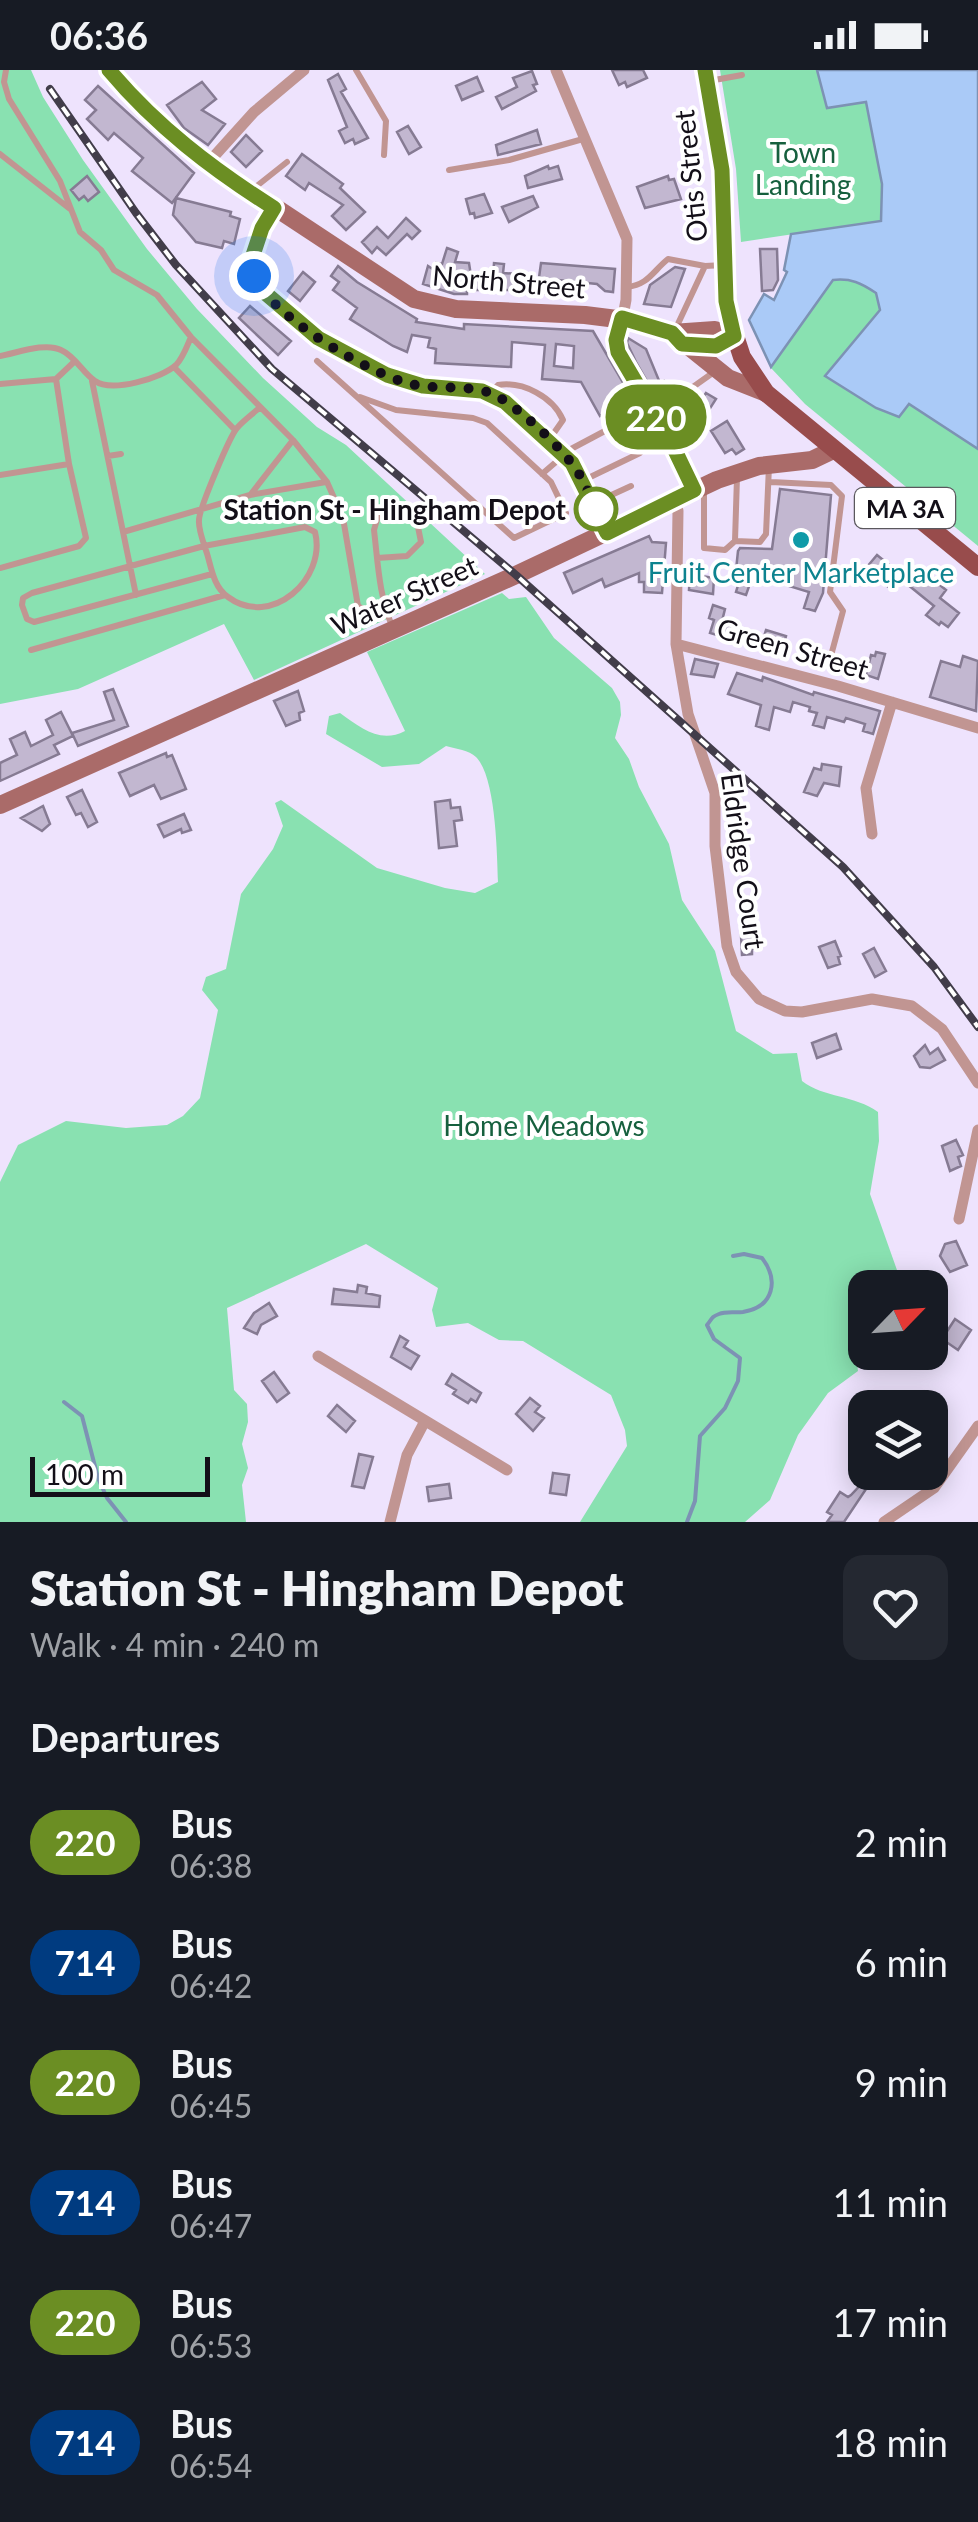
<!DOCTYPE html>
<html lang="en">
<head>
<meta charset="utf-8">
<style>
  body { margin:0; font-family:Lato,sans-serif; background:#242831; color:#f1f3f6; height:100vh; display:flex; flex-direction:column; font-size:38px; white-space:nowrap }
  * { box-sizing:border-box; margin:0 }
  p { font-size:32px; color:#9ea1a6 }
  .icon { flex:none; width:55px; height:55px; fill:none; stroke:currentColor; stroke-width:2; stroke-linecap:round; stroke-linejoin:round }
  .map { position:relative; height:1452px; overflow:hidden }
  .drawer { display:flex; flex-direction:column; background:#171b24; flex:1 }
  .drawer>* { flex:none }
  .badge { padding:0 20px; border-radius:32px; font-size:35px; line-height:65px }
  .needle { width:65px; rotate:65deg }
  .buttons { position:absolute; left:848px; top:1200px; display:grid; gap:20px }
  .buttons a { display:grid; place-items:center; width:100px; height:100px; border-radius:20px; background:#171b24; box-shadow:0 5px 25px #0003; font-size:50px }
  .scale { position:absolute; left:30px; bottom:25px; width:180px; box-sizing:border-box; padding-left:10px; border:5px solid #130f18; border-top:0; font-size:28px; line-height:35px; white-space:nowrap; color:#130f18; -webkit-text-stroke:8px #fff; paint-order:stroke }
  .you { position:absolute; width:50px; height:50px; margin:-25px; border:8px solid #fff; border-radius:50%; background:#1a73e8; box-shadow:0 0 0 15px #1a73e833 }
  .map>.badge { position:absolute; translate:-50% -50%; box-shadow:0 0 0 5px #fff }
  h2 { padding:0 30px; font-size:38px; line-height:90px }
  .round { display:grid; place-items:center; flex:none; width:105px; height:105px; border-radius:20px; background:#242831 }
  .overview { display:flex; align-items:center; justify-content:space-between; height:170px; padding:0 30px }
  h1 { font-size:48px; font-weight:800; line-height:75px }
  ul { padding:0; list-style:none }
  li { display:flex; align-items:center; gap:30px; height:120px; padding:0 30px }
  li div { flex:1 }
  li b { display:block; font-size:38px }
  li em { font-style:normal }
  li .badge { min-width:110px; font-weight:700; text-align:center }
  .status { display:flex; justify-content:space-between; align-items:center; height:70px; padding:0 50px; background:#171b24; direction:ltr }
  .status svg { height:28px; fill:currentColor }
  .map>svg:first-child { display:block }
  .green { fill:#89e1b1 }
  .water { fill:#aacaf7; stroke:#7d92b4; stroke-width:2.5 }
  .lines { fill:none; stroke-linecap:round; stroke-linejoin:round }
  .stream { stroke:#7d92b4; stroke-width:4 }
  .building { fill:#c2b7d0; stroke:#867b93; stroke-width:2.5; fill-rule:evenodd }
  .lane { stroke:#c19592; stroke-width:6 }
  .street { stroke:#c19592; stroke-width:11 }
  .secondary { stroke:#aa6b69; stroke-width:18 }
  .primary { stroke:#984c4c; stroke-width:18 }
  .rail-casing { stroke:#423d4a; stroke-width:8 }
  .rail { stroke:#fff; stroke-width:4; stroke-dasharray:11; stroke-linecap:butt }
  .line-casing { stroke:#fff; stroke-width:22 }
  .line { stroke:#6b8e23; stroke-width:15 }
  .walk { stroke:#130f18; stroke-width:10; stroke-dasharray:0 18 }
  .stop-dot { fill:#fff; stroke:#6b8e23; stroke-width:5 }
  .culture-dot { fill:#0f9aa8; stroke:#fff; stroke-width:4 }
  .labels { text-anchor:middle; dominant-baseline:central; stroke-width:8; stroke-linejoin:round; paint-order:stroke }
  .shield { fill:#fff; stroke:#5a575d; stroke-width:2.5 }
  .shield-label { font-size:25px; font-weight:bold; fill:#130f18 }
  .park-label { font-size:28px; fill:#16603e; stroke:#fff }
  .street-label { font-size:28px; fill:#130f18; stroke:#fff }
  .stop-label { font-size:28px; font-weight:bold; fill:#130f18; stroke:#fff; text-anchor:end }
  .culture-label { font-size:28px; fill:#0d838f; stroke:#fff }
</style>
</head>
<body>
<div class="status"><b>06:36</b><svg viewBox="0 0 49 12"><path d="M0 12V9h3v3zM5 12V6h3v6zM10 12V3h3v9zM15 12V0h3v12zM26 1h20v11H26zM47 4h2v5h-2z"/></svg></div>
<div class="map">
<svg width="978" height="1452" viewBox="0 0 978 1452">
  <rect width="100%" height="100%" fill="#eee3fd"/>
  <path class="green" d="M0,0H31L43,27L83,90L147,179L197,239L263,308L317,357L346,375L485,504L254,610L224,554L78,619L0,634Z
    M720,0H817L827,38L866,31L882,114L881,151L741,172L736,99Z
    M849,208L876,223L908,333L978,379V476L805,334L771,298L833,210Z
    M502,523L509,529L526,527L554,568L612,618L620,632L621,645L615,668L629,689L639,717L669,774L682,830L715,881L736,961L773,984L797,983L802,1011C824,1028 855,1025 878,1042L879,1071L870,1124L903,1217L865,1218V1279L856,1286L858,1301L828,1323L798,1365L770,1430L745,1452H580L627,1376L625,1360L611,1325L523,1271L499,1270L468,1253L436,1257L432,1240L438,1218L366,1174L227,1238L234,1320L247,1334L248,1352L242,1374L248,1398L242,1415L246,1452H0V1112L18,1075L66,1051L126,1058L167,1055L183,1046L200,1028L218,940L202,920L206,907L226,899L241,824L273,779L283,756L275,733L281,730L377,798L445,818L475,823L498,812C497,783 496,707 476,687C469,680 456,679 446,676L419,694L382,697L326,664L329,646L340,643C361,658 380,674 405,661L367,582Z"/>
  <path class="water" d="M817,0H978V379L909,334L899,347L876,338L825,306L880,240L876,223C861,213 851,208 833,210L771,297L749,250L764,224L774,230L787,202L784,200L791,164L881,151L882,114L866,32L827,38Z"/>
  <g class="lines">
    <path class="stream" d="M64,1332L82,1346L98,1408L107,1428L126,1452
      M687,1452L695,1431L700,1366L725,1338L738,1311L740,1288L714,1269L707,1255C712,1249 711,1247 719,1244C726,1241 735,1243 743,1242C774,1237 779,1210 762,1188L744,1184L733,1186"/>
  </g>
  <path class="building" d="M612,0H643L647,8L627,17L625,12L619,15Z
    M532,1L537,14L533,15L536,21L502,39L496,27L517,17L513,8Z
    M338,4L346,19L341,22L368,68L355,74L353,69L345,73L339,61L347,57L328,10Z
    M477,7L483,21L462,30L456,16Z
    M202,12L216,29L202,40L225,54L208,75L184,58L167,35Z
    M98,16L194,103L172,133L132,101L143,88L114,63L108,70L87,49L96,40L85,30Z
    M408,56L421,77L409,84L397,62Z
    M537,60L541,74L498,85L496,75Z
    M246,65L262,81L246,97L231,82Z
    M302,84L343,114L340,118L365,142L346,160L332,146L343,135L309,113L305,120L286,106Z
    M548,96L549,99L558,96L562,109L528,118L525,106Z
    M87,106L99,122L88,131L84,126L79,130L71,120Z
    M668,106L669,110L674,109L681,129L645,138L637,117Z
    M484,124L492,143L475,148L474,143L470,144L466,129Z
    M533,126L538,137L509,152L502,137Z
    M176,128L231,142L230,146L240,149L234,174L224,171L222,178L196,172L173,145Z
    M406,148L420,161L412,169L407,164L386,185L377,177L372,183L362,172L377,157L388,168Z
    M447,178L458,182L455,192L469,193L471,206L493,207L494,193L504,194L503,203L520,204L519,220H467V224H454L423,214L428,196L434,200L436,193L442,194Z
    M760,179H777L778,210L773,220L762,221Z
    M541,193L615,199L613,222L605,221L597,214L559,210L557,225L537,222Z
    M338,196L357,212L417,249L416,252L464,259V254L593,261L632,328L600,346L581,312L542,309L545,275L512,272L511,297L435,293L436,279L428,277L430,268L412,265L407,282L393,276L350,249L357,238L333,220L339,212L331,206ZM556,274L574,276L573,298L554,296Z
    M675,197L685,199L671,237L644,234L650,215Z
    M303,202L315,212L300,231L288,221Z
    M250,236L291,271L278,285L239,248Z
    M628,268L646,279L660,313L664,311L670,325L662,331L659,332L636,292L627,273Z
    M706,323L716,329L709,340L680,361L673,349L701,330Z
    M727,351L744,379L736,384L732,379L725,383L711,361Z
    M780,419L831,425L823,523L815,541L804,538L809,522L753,505L746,525L736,522L742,502L736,500L738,481L740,478L772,479Z
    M649,466L652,472L666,473L662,523L644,522V512H639V503L605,517L602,509L573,523L564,503Z
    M877,485L904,507L894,520L869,506L872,503L866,498Z
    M920,499L946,520L940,528L959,543L948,557L941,552L939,555L926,545L934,536L907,514Z
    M690,504L714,508L713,524L689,520Z
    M713,535L725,539L722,551L734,554L730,569L710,563L714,550L709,548Z
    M766,560L786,566L782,582L761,576Z
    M876,582L885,584L878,609L866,605L871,585L875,586Z
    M963,586L978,591L976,641L930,627L941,591L960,597Z
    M695,589L718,594L714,607L691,604Z
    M737,603L762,611L763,607L813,625L814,622L880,641L873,664L863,661L865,654L846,648L844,652L827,647L824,658L813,655L817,643L809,641L810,637L793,632L790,642L774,637L769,660L756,656L761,635L728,624Z
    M113,619L128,656L78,676L72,663L114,650L104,622Z
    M298,621L304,641L299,643L300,650L286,656L274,631Z
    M61,642L73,666L54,675L59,684L0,711V693L17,685L10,669L25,662L31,676L53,665L46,650Z
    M166,683L167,687L172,685L186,719L161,729L154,715L130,726L119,703Z
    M822,694L841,697L839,716L824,713L817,726L804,722L814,698L821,700Z
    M82,720L97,752L88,757L81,743L76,745L67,727Z
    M450,730L451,738L460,737L462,750L454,751L457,776L439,778L435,732Z
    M43,736L50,754L42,761L21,748Z
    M184,744L191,760L182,763L181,759L164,767L158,755Z
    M759,864L760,878L752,879V884L742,885L741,865Z
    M835,871L841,886L838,887L840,894L828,898L819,877Z
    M874,878L886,901L875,907L863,884Z
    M836,964L841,979L817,988L812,973Z
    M925,975L930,984L938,978L945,990L930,998L920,997L914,986Z
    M956,1070L963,1085L958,1087L961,1096L950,1101L942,1076Z
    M956,1171L967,1195L950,1202L940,1186L945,1174Z
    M358,1215L367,1217L366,1223L380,1226L379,1237L332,1234L334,1219L357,1222Z
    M269,1233L277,1246L261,1255L257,1264L244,1258L254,1243Z
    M955,1249L971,1260L958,1280L942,1269Z
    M400,1266L408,1271L404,1277L419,1286L411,1299L391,1287Z
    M274,1302L289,1323L277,1332L262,1311Z
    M452,1304L481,1323L476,1332L471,1329L468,1333L453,1324L456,1320L446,1314Z
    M530,1328L540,1336L535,1342L544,1348L533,1361L516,1344Z
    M337,1335L355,1351L346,1362L328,1346Z
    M359,1384L373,1387L364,1418L352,1416Z
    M864,1402H888L877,1415L866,1419L844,1452H827L832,1445L827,1442L840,1422L848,1427L851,1425L868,1407Z
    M553,1403L569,1405L566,1425L550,1423Z
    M449,1414L451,1428L429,1431L427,1417Z"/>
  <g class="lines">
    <path class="lane" d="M6,0L4,12L9,29L60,111L80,162L101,180L114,200L157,225L191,267L293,370L327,412L343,448L358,536L367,541L385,540
      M356,0L386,51L384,85
      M709,11L742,5
      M0,84L70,139
      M449,100L509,90L583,69
      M253,119L287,92
      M627,217C648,215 653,201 668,189L705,196L724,195
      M676,258L705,196
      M0,286C17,283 45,272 61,280C75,286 83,303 95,311C112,323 162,308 176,295C183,288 187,276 191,267
      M317,291L514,468L566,443L551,412L487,353L473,348L396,340L360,327
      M174,297L235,360
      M92,311L136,525
      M0,314L56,309
      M490,323L498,315C523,311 553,327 563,350L549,370
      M655,344L714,302
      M108,386L121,384
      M542,404L571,379L650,337
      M0,405L69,394
      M582,411L640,383L622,354
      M771,412L831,415L842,426L830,522L843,541L829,593
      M704,420V478L725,480L735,471L760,472L766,464L769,396
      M251,424L293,370
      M594,433L631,416
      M123,462L250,425L326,412
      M735,471L737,407
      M377,488L407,486L421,472L417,452L393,435L380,439L374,460C378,494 379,527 393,558
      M0,498L79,476L86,468L69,394L56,309L75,291
      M212,504L34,552L27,549L22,535L23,528L32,523L204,476L305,457L315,462C327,509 271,559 228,527C215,518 212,502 208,487C205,476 198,461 199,450C199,439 230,366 237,358C244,350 253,344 260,337
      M31,580L225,525"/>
    <path class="street" d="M556,0L627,169L626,230L617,278L671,372L694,420
      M208,93L254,42L304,0
      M274,138C261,156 249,178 253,201C261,241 373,304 410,314C440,321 473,312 500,328C522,342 564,379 577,401C589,421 598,443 607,463
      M675,430L678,441L676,574L688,644L715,723V776L727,876L736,902L759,929L785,941L802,942L872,929L912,936L942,959L978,1013
      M676,574L838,616L978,658
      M872,764L866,718L892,632
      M959,1149L978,1060
      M318,1286L507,1400
      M390,1452L407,1385L425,1351
      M884,1452L934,1418L978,1356"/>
    <path class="secondary" d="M109,0L156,51L208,93L414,229L456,239L585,245L633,251L672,263L728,308L766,323
      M672,263L715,260L734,266
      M683,274L716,276L734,266
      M0,735L516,505L717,410L759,396L812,390L833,380"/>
    <path class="primary" d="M705,0L721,101L728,244L742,287L766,323L978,497"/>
    <defs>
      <path id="rail" d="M50,19L136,143L176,195L272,299L516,505L843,797L934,897L978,957"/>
    </defs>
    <use href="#rail" class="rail-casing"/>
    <use href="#rail" class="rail"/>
  </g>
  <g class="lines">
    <defs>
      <path id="line" d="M109,0C156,56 212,99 274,138L262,158L252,188L254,206L264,222L318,268L387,305L423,316L482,321L505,332L572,393L607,463L694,420L671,372L618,282L616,270L622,248L672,263L682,274L716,276L734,266L726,231L722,100L705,0"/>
    </defs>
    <use href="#line" class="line-casing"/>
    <use href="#line" class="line"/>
    <path class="walk" d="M254,206C271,246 369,304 411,314C438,321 469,313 495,325C518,337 560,376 575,398C584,410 589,425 596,439"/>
  </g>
  <circle class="stop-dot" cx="596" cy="439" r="20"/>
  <circle class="culture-dot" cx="801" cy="470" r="10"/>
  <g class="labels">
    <rect class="shield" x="855" y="418" width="100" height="40" rx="8"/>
    <g class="shield-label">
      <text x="905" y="438">MA 3A</text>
    </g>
    <g class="park-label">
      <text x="803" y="82">Town<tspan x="803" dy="32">Landing</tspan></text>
      <text x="544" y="1055">Home Meadows</text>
    </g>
    <g class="street-label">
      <text transform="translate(690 106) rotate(-96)">Otis Street</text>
      <text transform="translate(509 211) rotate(5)">North Street</text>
      <text transform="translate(404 525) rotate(-24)">Water Street</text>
      <text transform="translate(793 578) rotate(16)">Green Street</text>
      <text transform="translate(744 791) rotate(82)">Eldridge Court</text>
    </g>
    <g class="stop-label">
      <text x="566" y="439">Station St - Hingham Depot</text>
    </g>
    <g class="culture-label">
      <text x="801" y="502">Fruit Center Marketplace</text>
    </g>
  </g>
</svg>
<div class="buttons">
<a><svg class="needle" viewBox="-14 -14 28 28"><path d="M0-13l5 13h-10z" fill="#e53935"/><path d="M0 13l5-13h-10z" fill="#9ea1a6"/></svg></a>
<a><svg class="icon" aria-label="layers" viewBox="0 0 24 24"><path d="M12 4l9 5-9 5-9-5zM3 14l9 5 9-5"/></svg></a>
</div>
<div class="scale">100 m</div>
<div class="you" style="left:254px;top:206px"></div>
<b class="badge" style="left:656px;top:347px;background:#6b8e23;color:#fff">220</b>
</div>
<section class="drawer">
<div class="overview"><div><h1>Station St - Hingham Depot</h1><p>Walk · 4 min · 240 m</p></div><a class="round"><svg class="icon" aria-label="heart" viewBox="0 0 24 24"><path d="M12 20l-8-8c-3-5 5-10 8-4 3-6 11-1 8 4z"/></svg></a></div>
<h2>Departures</h2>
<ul>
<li><span class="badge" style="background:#6b8e23;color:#fff">220</span><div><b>Bus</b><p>06:38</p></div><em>2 min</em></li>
<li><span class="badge" style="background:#003b80;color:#fff">714</span><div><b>Bus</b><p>06:42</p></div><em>6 min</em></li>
<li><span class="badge" style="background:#6b8e23;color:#fff">220</span><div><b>Bus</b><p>06:45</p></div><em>9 min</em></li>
<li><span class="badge" style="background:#003b80;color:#fff">714</span><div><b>Bus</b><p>06:47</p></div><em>11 min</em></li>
<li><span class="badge" style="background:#6b8e23;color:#fff">220</span><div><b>Bus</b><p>06:53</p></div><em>17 min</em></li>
<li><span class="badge" style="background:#003b80;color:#fff">714</span><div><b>Bus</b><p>06:54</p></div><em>18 min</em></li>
</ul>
</section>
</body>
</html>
